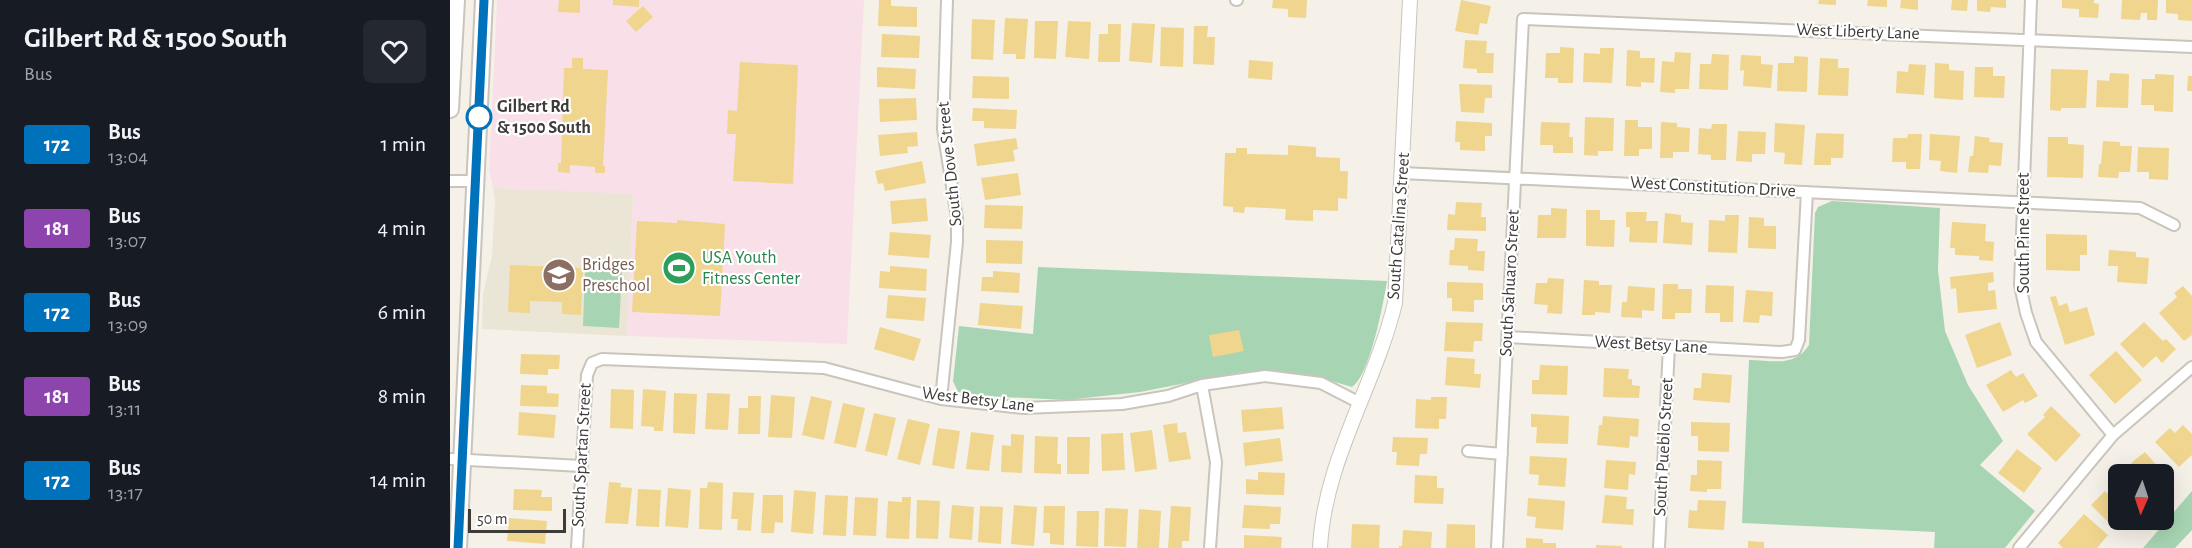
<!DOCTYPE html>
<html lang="en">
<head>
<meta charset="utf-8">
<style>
  body { margin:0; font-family:"Alegreya Sans",sans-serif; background:#242831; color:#f1f3f6; height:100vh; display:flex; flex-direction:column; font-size:22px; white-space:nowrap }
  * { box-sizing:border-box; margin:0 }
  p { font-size:20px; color:#9ea1a6 }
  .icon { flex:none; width:33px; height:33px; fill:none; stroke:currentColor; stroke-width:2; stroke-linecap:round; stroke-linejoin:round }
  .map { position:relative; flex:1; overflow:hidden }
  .drawer { display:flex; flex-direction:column; background:#171b24; width:450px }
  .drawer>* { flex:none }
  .badge { padding:0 12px; border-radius:4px; font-size:21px; line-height:39px }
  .needle { width:39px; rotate:183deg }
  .controls { position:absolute; left:1658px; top:464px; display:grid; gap:12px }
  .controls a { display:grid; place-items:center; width:66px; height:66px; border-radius:9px; background:#171b24; box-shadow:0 6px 24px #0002; font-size:30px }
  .scale { position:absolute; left:18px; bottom:15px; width:98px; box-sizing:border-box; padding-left:6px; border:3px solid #3e3c39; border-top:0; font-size:16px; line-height:21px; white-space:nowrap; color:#3e3c39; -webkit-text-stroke:4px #fff; paint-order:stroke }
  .map>.badge { position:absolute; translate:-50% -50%; box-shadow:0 0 0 3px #fff }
  .round { display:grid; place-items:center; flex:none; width:63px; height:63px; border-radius:9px; background:#242831 }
  .summary { display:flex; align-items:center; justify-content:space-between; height:102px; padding:0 24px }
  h1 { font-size:28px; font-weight:600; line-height:45px }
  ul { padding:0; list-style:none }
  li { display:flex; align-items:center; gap:18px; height:84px; padding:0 24px }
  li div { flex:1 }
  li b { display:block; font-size:22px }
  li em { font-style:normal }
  li .badge { min-width:66px; font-weight:700; text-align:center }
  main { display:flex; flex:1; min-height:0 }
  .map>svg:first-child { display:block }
  .commercial { fill:#f9e0e8 }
  .built { fill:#ebe5d5 }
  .green { fill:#a7d5b3 }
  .building { fill:#efd58e }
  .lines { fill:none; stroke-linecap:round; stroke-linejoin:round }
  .minor-casing { stroke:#c9c5bc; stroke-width:14 }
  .tertiary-casing { stroke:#c9c5bc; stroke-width:16 }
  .primary-casing { stroke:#c9c5bc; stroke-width:20 }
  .minor { stroke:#fff; stroke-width:10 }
  .tertiary { stroke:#fff; stroke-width:14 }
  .primary { stroke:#fff; stroke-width:16 }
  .line-casing { stroke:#fff; stroke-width:14 }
  .line { stroke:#0072bc; stroke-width:9 }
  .stop-dot { fill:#fff; stroke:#0072bc; stroke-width:3 }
  .labels { text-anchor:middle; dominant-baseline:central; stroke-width:4.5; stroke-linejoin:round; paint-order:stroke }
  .street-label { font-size:18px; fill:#3e3c39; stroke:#fff }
  .stop-label { font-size:18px; font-weight:bold; fill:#3e3c39; stroke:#fff; text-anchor:start }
  .leisure-label { font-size:18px; fill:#27864d; stroke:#fff; text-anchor:start }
  .education-label { font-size:18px; fill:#785e54; stroke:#fff; text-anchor:start }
</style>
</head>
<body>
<main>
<section class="drawer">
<div class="summary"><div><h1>Gilbert Rd &amp; 1500 South</h1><p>Bus</p></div><a class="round"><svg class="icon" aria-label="heart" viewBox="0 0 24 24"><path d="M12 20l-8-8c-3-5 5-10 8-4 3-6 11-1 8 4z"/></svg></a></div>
<ul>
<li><span class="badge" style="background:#0072bc;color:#fff">172</span><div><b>Bus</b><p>13:04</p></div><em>1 min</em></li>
<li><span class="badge" style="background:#8e44ad;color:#fff">181</span><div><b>Bus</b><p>13:07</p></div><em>4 min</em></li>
<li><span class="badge" style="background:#0072bc;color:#fff">172</span><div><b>Bus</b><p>13:09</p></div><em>6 min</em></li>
<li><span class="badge" style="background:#8e44ad;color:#fff">181</span><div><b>Bus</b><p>13:11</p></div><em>8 min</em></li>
<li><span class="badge" style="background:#0072bc;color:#fff">172</span><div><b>Bus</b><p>13:17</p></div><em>14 min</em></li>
</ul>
</section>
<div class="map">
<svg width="1742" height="548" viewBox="0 0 1742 548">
  <rect width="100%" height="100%" fill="#f5f1e8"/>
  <path class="commercial" d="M47,0H414L397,344L177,336L183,195L43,188L39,171Z"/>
  <path class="built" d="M43,188L183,194L177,336L32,329L33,294L42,256L45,199Z"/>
  <path class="green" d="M1382,201L1490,208L1488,270L1495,331L1518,385L1553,441L1530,465L1585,511L1555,548H1484L1485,532L1292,523L1299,360C1324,360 1344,368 1359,345L1365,213L1368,207Z
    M588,267L937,281C933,305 920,375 902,387L864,376L824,371L787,373L690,392L616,400L532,396L508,392L503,381L509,326L583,334Z
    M135,270L172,271L169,328L133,326Z
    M1742,491V530L1725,548H1693Z"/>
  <path class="building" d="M109,0H130V13L108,12Z
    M163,0H189V7L163,5Z
    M429,0H441V6L467,7V27L428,26Z
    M823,0H857L856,18L838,17V9L822,8Z
    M1011,0L1041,6L1037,24L1030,23L1028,35L1005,31Z
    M1369,0H1386V5L1368,4Z
    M1418,0H1437V7L1417,6Z
    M1451,0H1468V10L1450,8Z
    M1502,0H1518L1517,11L1501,10Z
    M1527,0H1556V8L1541,7L1540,12L1527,11Z
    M1612,0H1644V3L1649,4L1648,18L1629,17V9L1612,8Z
    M1672,0H1708L1707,20H1697V13H1691L1690,20L1671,19Z
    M1716,0H1742V21L1728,20V14L1716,13Z
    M193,6L203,17L186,32L176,21Z
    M555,18L578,19L575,59H566V54H553Z
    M522,19L545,20L543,60L521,59Z
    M585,21H608L606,59L584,58Z
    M618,21L641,22L639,59L615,57Z
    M682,23L705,24L702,63L679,61Z
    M658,24H671L670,62H648L649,34H658Z
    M744,26H758L757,37H765L764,65L743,64Z
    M711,27L734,28L733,67L710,66Z
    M432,34L470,36L469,58L431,57Z
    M1015,40L1037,41L1036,53H1044L1043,73H1027V69L1013,68Z
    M1110,47L1124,48L1123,83H1108V78H1095L1096,53H1110Z
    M1150,48H1164L1162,83L1133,82L1134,53L1150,54Z
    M1177,50L1190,51V58H1205L1204,83L1191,82V87L1176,86Z
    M1225,52L1241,53L1239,89H1225V93L1210,92L1212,61L1224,62Z
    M1262,54L1279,55L1278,90L1249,89L1250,64H1261Z
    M1291,55L1311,56V64L1323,65L1321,88L1293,86L1294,70L1290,71Z
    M1344,56L1358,57L1357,92L1327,91L1328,63H1344Z
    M122,58H133V69L158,70L153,166H155V173H145V167L120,165V173L108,172V163H111L114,68H122Z
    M1370,58L1388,59V68H1399L1398,96L1368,95Z
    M799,60L823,62L822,80L798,78Z
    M290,62L348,65L343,184L283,181L286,134H277L278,110L287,111Z
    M1485,63L1499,64V70L1514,71L1513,100L1484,98Z
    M1459,64L1476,65L1474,95L1446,93L1447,71L1458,72Z
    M427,67L466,69L465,89L427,87Z
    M1525,67H1543V76H1555L1554,98L1524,97Z
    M1601,69L1638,70L1636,108H1611V111L1600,110Z
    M1660,73L1679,74L1678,108L1646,107L1647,80L1659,81Z
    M1705,74L1724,75L1723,112L1704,111V105H1691L1692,79H1705Z
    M523,76L559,77V99L522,98Z
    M1738,76H1742V91H1737Z
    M1009,84L1042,85V98H1035L1034,113L1011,112Z
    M466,98L467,120L430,122L429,99Z
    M523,108L567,110L566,129L534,128V121H522Z
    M1135,117L1164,118L1163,151H1148V156L1134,155Z
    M1175,120H1188V127H1202V149H1189V156H1174Z
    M1006,121L1042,123V136H1035V151L1010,150V142H1005Z
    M1091,122L1120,123L1119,137H1123V153H1103V145H1090Z
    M1211,122L1227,123V127L1240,128L1239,152H1223V158H1210Z
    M1325,123L1355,125L1352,165L1334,164L1335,153L1324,152Z
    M1262,124H1277L1276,160H1261V155L1248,154L1249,128L1261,129Z
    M1288,131L1316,132L1315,154H1302V162L1286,161Z
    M467,132L468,146L457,147L458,153L430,156L428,135Z
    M1366,133L1394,134L1393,158H1381V165H1364Z
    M1458,134H1472L1470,169H1456V162H1442L1443,138H1457Z
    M1480,134L1510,136L1507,173L1490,171L1491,161L1479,160Z
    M1525,136L1540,138L1539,142L1553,143L1551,166L1539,165L1538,173L1518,172L1520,156H1523Z
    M1598,137H1618V144L1634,145L1633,178L1597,177Z
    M566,138L568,149L563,150L565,161L527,166L524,144Z
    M1653,141L1670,142V146H1682L1680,172H1669L1668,178L1648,177L1649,164H1651Z
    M838,145L866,147V157L890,158V171H898L897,199L888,198V211L863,210V221L835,220L836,209L795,207L794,213L783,212V207L773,206L775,153H786V148H797V154L838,155Z
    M1688,147L1719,148L1718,180L1699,179V172H1687Z
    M472,161L476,183L435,191L433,183L428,184L425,171Z
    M568,173L571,195L535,200L531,178Z
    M476,198L478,221L442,224L440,201Z
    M1006,202L1032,203L1031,217H1036V231L997,230L998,214L1005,215Z
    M535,205L573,206L572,229L534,228Z
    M1101,208L1117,209L1116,238H1087L1088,215H1101Z
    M1136,210H1150V220H1165L1164,247L1136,246Z
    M1176,212H1197L1196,221H1208L1207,243L1179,242L1180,227H1176Z
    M1215,213L1231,215V222L1243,223L1242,245L1213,243Z
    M1275,215H1289L1287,253L1258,252L1259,220L1275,221Z
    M1299,217L1314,218V226H1326V249L1298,248Z
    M227,220L275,224L270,316L182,312L187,221L227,223Z
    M1502,222L1536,224L1535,241L1544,242L1543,261L1529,260V256L1505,255V248H1500Z
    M440,232L481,235L479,258L438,255Z
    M1596,234L1637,235V255H1630V271L1596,270Z
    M1005,238L1028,239L1027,251H1035L1034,271L1018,270V266L999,265L1000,250H1004Z
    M536,240L573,241L572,264L536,263Z
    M1659,250L1686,252V257L1699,258L1697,284L1667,282L1668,266H1658Z
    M60,265L133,268L131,315L112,314V302L80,301V313L58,312Z
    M440,266L477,269L476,291L429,288L430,271L440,272Z
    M543,271L570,273L569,293L531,291L532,277H543Z
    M1543,272L1544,282L1538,283V291L1545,290L1547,309L1508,313L1506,288L1501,289L1500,277Z
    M1098,278L1114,279L1112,314L1097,313L1098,305L1084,304L1086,283H1097Z
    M1134,280L1149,281V285H1162L1160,313L1145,312V315H1132Z
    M997,282L1033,283V300H1024V312L1002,311V298H997Z
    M1213,284H1228V289H1242L1241,313H1225V319H1212Z
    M1256,285L1284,286L1283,322H1270V313H1255Z
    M1178,286L1205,288L1204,311L1192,310V318L1171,317L1172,302H1177Z
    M1733,286L1742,296V335L1734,341L1709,313L1727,297L1724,293Z
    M1296,290L1323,292L1322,316L1310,315L1309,323L1293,322Z
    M438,295L476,298L474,321L436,318Z
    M1606,296L1609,306L1617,303L1620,312L1637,307L1645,335L1615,345L1600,297Z
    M530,303L573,306L571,329L528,325Z
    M996,322L1033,323L1032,341H1024L1023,352L994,351Z
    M1550,322L1562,355L1527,368L1515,335Z
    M1694,322L1713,341L1716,339L1726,349L1712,363L1706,356L1693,368L1670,344Z
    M430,327L471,339L464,361L424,349Z
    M789,330L794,351L763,357L759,335Z
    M1666,351L1692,380L1665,404L1639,375Z
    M71,354L110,355L109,369H98V375L70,374Z
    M997,357L1025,359L1024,374H1031L1030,388L995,385Z
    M1090,365L1118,366L1117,395L1082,394V380H1089Z
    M1154,368L1179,369L1178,379H1182V385L1190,386L1189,398L1153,397Z
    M1561,370L1566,377L1573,373L1588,396L1575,403L1573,400L1553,412L1536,385Z
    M1252,373L1282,375L1280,403L1243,400L1244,388H1251Z
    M71,385L97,386V393L109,394L108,407L70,406Z
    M161,389L184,390L183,429L160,428Z
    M193,389L216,391L213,431H204V427L191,426Z
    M224,393L247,394L245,434L223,433Z
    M257,393L280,394L278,430L255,429Z
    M321,395L345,397L342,438L318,437Z
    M298,396H311L310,434H288L289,408H298Z
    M361,396L382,401L374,440L352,435Z
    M981,397H997L996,419H989V429L965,428L966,399L981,400Z
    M393,403L415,408L406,448L384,443Z
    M1601,406L1631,435L1606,462L1577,434L1595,417L1593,415Z
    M832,407L834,429L793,432L791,410Z
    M69,412L106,415L104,438L68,435Z
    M424,413L446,418L437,456L415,451Z
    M1081,414L1119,416L1118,444L1086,443L1087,427H1081Z
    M1153,416L1189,419L1188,437L1180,436L1179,448L1147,445L1149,425H1152Z
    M458,419L480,424L470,465L447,459Z
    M1241,422L1280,423L1279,452L1248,451V436H1241Z
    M727,423L728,433L736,432L741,459L719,462L713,425Z
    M1733,425L1742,434V455L1729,467L1705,442L1720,428L1725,433Z
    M488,428L510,431L504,469L482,465Z
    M702,430L707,469L685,472L680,433Z
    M521,432L544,435L539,471L516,469Z
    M673,433L675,470L652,471L651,434Z
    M561,434L574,435L572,473L551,472L552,445L561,446Z
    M585,436L608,437L607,464H611V474L584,473Z
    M617,437H640L639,474H617Z
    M943,437L978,438L977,454H970L969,466L946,465L947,452H942Z
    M830,438L833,461L795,466L793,443Z
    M1567,449L1592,468L1574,493L1548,473Z
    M1695,452L1714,474H1680L1686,469L1681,463Z
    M1080,456L1117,458L1115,487L1088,485L1089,475L1079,474Z
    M1156,460L1186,462L1185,475L1179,474L1178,490L1154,488Z
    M1247,460L1272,461L1271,489H1257V492L1240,491L1241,475H1247Z
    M808,472L835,473L834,495L796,494V479L808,480Z
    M965,475L987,476V488H994L993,504L964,503Z
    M159,482L171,483L170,487L182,488L178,524L155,523Z
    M258,482L273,483L272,530L249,529L250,488H257Z
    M1668,487V519H1675L1665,529L1641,505L1655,491L1659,495Z
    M218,488L241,490L238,528L215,526Z
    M64,489L92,490L91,497H102V511L63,510Z
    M188,489L211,490L209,527L186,526Z
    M344,490L366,492L363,534L341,532Z
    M283,492L304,493L301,531L287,530L288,519H281Z
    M313,495H333V523L325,522L324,533H311Z
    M375,495L398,496L396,536L373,535Z
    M1155,495L1177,497L1176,509H1184L1183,525L1152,523Z
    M405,497L428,498L426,536L403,535Z
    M452,497H461L459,539L436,538L438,501L452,502Z
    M1078,498L1115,501L1113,530L1085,528L1086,517L1077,516Z
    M467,500L490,501L488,539L466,538Z
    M1248,500L1276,501L1274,530L1238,528L1239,510L1247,511Z
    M502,505L524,507L522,540L499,538Z
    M564,505L587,507L584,546L561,544Z
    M794,505L831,507L830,524H820V529L792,528Z
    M530,506L553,507L551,544L528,542Z
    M594,506H615L614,545L600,544V533H593Z
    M721,506L741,507L739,541H732V548H718Z
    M655,508L678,509L676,547L654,546Z
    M689,509L711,511L709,548H687Z
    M627,511H649L648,547L626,546Z
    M1634,514L1658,535L1647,548H1613L1608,543Z
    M59,518L97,521L95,544L57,541Z
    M902,524L930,525L929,548H901Z
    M997,524L1025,525V548H996Z
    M953,530L982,532L981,548H949V546H952Z
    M794,535L832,537L831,548H794Z
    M1076,538L1093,539V543H1106V548H1076Z
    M1298,541L1314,542V548H1298Z
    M1146,545L1172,546V548H1146Z"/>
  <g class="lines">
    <defs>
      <path id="minor" d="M786,0H787
        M1581,0L1570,285L1576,313L1586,342L1663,435
        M952,173L1690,208L1724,225
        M0,181H26
        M1058,337L1332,352L1345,350L1349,340L1357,192
        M752,385L766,462L760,548
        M491,399L507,242V218L493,129L497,0
        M1018,451L1052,454
        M0,459L131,466
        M127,548L137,375L142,363L152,359L374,368L491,399L574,408L672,404L718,396L752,385L815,376L871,383L910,403
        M1047,548L1073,19L1742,47
        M1209,548L1219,346
        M1569,548L1663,435L1742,367"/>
      <path id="tertiary" d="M870,548C874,461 925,386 945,303L960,0"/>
      <path id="primary" d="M0,109L6,0
        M8,548L34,0"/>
    </defs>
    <use href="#minor" class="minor-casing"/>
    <use href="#tertiary" class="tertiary-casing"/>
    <use href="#primary" class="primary-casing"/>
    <use href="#minor" class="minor"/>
    <use href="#tertiary" class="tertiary"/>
    <use href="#primary" class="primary"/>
  </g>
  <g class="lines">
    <defs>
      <path id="line" d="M8,548L34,0"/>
    </defs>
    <use href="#line" class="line-casing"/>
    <use href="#line" class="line"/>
  </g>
  <defs>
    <symbol id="stadium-disc" viewBox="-11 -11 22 22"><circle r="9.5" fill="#2e9e5b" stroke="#fff"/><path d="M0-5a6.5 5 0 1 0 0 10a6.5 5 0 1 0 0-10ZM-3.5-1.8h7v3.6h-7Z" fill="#fff"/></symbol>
    <symbol id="school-disc" viewBox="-11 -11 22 22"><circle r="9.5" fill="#8d6e63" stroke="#fff"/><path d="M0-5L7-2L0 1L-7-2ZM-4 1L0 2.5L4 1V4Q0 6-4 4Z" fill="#fff"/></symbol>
  </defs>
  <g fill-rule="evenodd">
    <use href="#stadium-disc" x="210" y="249" width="38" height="38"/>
    <use href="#school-disc" x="90" y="256" width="38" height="38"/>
  </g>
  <circle class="stop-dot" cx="29" cy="117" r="12"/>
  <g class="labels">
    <g class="street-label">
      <text transform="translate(1408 32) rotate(2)">West Liberty Lane</text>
      <text transform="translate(500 164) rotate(-96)">South Dove Street</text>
      <text transform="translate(1263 187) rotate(3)">West Constitution Drive</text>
      <text transform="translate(949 226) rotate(-86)">South Catalina Street</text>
      <text transform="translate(1574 233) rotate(-90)">South Pine Street</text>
      <text transform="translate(1060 283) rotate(-87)">South Sahuaro Street</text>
      <text transform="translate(1201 345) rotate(3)">West Betsy Lane</text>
      <text transform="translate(528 400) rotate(7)">West Betsy Lane</text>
      <text transform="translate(1214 447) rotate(-87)">South Pueblo Street</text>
      <text transform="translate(132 455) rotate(-87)">South Spartan Street</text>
    </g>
    <g class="stop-label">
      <text x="47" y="107">Gilbert Rd<tspan x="47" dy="21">&amp; 1500 South</tspan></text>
    </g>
    <g class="leisure-label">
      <text x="252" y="258">USA Youth<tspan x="252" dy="21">Fitness Center</tspan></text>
    </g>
    <g class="education-label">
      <text x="132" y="265">Bridges<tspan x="132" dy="21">Preschool</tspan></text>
    </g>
  </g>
</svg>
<div class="controls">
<a><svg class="needle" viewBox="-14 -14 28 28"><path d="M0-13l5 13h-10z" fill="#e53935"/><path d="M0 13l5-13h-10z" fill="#9ea1a6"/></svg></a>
</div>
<div class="scale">50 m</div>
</div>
</main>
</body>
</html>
